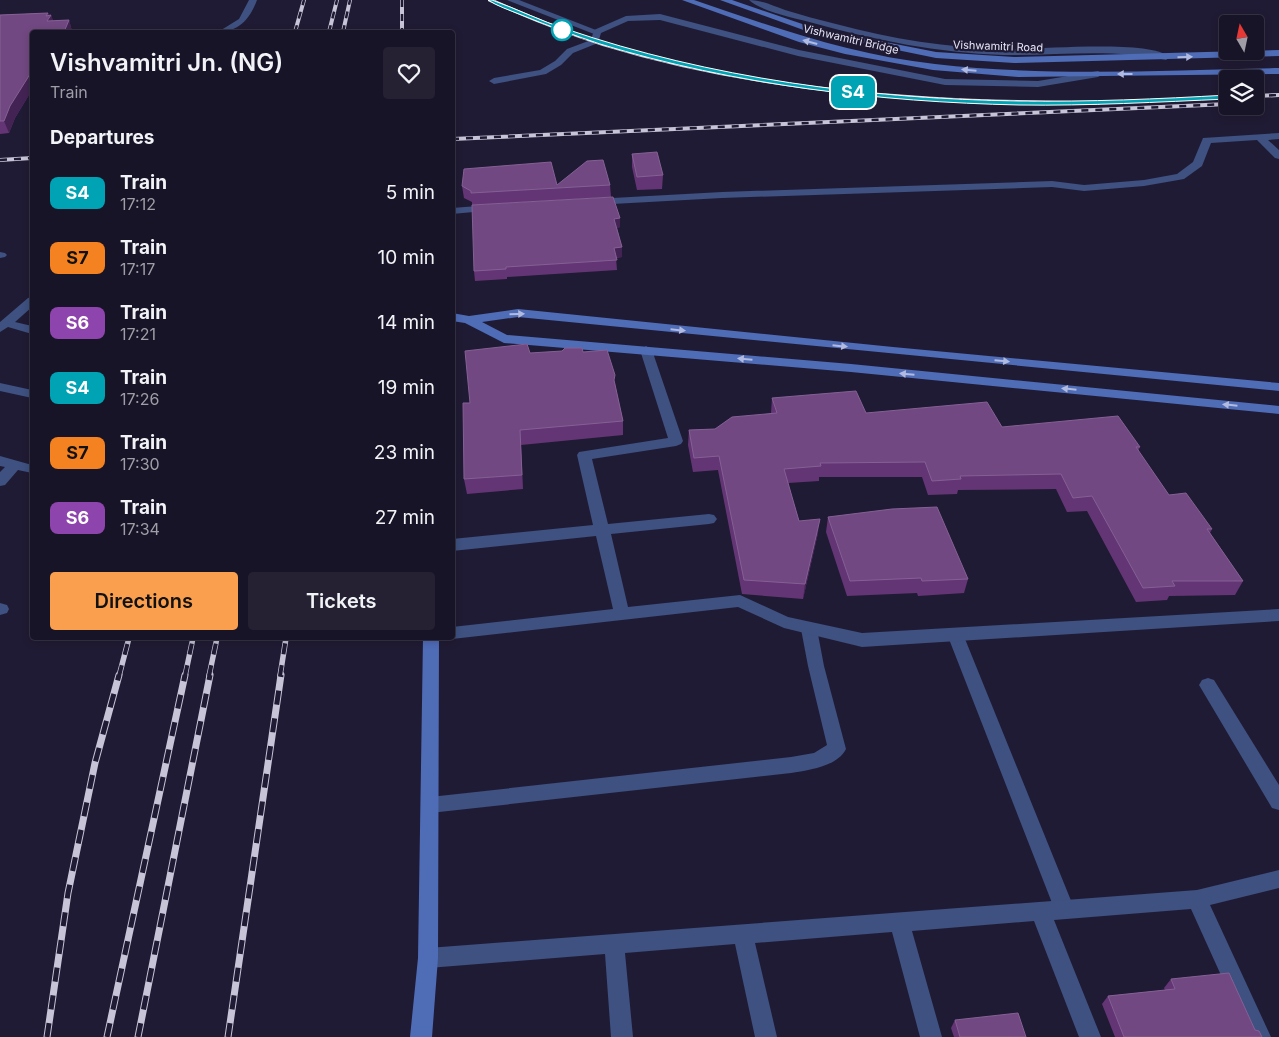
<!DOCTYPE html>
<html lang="en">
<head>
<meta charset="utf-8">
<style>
  body { margin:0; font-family:Inter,sans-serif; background:#252133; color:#f1f3f6; height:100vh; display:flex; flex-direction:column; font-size:19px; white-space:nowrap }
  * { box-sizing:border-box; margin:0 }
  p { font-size:16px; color:#9f9ea7 }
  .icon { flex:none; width:28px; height:28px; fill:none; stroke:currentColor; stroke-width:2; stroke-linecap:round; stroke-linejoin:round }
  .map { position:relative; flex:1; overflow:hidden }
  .sheet { position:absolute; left:30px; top:30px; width:425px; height:610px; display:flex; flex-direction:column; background:#181427; border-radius:5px; box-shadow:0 2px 8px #0003,0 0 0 1px #363344 }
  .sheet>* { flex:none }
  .badge { padding:0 10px; border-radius:8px; font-size:18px; line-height:32px }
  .needle { width:32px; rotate:351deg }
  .controls { position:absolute; left:1219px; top:15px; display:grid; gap:10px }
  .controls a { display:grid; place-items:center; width:45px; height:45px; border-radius:5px; background:#181427; box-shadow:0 2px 8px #0003,0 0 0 1px #363344; font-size:25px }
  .map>.badge { position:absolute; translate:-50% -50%; box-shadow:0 0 0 2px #fff }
  h2 { padding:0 20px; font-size:19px; line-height:45px }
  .round { display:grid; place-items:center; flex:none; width:52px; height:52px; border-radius:5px; background:#252133 }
  .headline { display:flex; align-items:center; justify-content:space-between; height:85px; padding:0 20px }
  h1 { font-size:24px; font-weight:600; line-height:38px }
  .button { display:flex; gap:10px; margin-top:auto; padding:10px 20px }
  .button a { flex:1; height:58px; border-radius:5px; background:#fa9f4e; color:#111; font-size:20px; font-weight:600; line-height:58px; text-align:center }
  .button a+a { background:#252133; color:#f1f3f6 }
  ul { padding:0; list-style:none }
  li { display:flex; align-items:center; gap:15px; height:65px; padding:0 20px }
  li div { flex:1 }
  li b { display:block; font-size:19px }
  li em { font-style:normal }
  li .badge { min-width:55px; font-weight:700; text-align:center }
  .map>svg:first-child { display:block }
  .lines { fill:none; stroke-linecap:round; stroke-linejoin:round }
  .lane { fill:#3e5180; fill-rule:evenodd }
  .street { fill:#3e5180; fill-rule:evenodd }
  .secondary { fill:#4f6cb7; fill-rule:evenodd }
  .rail-far2-casing { stroke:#c7c4d7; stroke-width:4 }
  .rail-far1-casing { stroke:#c7c4d7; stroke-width:5.5 }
  .rail-casing { stroke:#c7c4d7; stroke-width:7 }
  .rail-far2 { stroke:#201b34; stroke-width:2.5; stroke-dasharray:7; stroke-linecap:butt }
  .rail-far1 { stroke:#201b34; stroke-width:4; stroke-dasharray:11; stroke-linecap:butt }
  .rail { stroke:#201b34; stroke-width:5; stroke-dasharray:14; stroke-linecap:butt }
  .wall { fill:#643574 }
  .shaded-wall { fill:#432354 }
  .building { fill:#724882; stroke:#846094 }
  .oneway { fill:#b1bae0 }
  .line { fill:#00a3b4; stroke:#fff }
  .stop-dot { fill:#fff; stroke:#00a3b4; stroke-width:2.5 }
  .labels { text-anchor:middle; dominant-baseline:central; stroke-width:4.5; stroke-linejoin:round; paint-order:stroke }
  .far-street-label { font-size:11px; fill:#e6e4f6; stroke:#201b34 }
</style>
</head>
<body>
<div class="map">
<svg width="1279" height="1037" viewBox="0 0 1279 1037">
  <rect width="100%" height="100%" fill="#201b34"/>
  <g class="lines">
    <path class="lane" d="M507,0H519L601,32L594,34Z
      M809,623L815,624L817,629L824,666L846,749C837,767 808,770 791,773L430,813L423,811L421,805L423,799L430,797L791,757L814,753L827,745L808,666L801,629L803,624Z
      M955,628L961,629L963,634L1074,908L1071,915L1064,918L1057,915L1054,908L947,634L949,629Z"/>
    <path class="street" d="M249,0H257C250,19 239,32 218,32L239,19Z
      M749,0C762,0 773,6 785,10C802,15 819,20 836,24C891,39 948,48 1005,49C1038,50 1148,39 1170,57L1166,60C1111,48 1058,56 1003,55C938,53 875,40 813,23C795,18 762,12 749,0Z
      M660,14L799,50L945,79L1038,81L1098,71L1103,74L1098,77L1038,87L945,85L798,56L660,20L628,21L601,33L598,43L573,53L561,65L546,74L494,84L489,81L494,78L540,70L555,61L567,49L591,40L594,30L626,16Z
      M1279,133V139L1268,140L1279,150V159L1275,158L1257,140L1211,143L1202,166L1184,179L1144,186L1084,191L1052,187L722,198L594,205L589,202L594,199L722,192L1052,181L1084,185L1144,180L1177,174L1193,162L1203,138Z
      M491,205L496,208L495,210L452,214V208Z
      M0,252L5,253L7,255L5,257L0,258Z
      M32,297V307L15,322L32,326V334L8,327L0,332V322L28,298Z
      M646,346L652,350L683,441L681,444L676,446L592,459L608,524L709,514L714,515L717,519L714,523L709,524L611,534L628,607L740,595L788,617L862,633L1279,609V621L862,647L784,628L738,607L452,639L446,638H452V627L613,609L596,536L452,551V539L593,525L577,455L579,452L668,438L640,350Z
      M0,383L32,390V398L0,391Z
      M0,456L32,465V473L18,470L5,485L0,486V472L5,467L0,466Z
      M0,603L7,605L9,609L7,613L0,615Z
      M1208,678L1214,680L1279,785V810L1272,808L1202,690L1199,685L1202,680Z
      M1279,870V888L1210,905L1271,1037H1249L1191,909L1054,920L1101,1037H1079L1034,921L912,931L942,1037H920L892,932L755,943L777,1037H755L735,944L625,953L633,1037H611L605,954L428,968L421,965L418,958L421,951L428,948L1197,890Z"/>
    <path class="secondary" d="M682,0H694C773,27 851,55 935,64C1049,77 1165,70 1279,68V74L1018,77L933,70L845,54L799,42Z
      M720,0H732L814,28L936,52L1014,57L1279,50V56L1014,63L936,58L809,32Z
      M518,309L893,347L1279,383V391L518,317L482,322L507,335L851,364L1279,406V414L851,372L504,343L465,323L452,321V313L469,316Z
      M423,638H439L438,958L432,1037H410L418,958Z"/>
    <defs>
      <path id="rail-far2" d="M402,0V32
        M490,0C527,16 564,32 603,44C763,93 932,103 1098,103
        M295,32L304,0
        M329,32L337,0
        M343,32L350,0
        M1255,96L1279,95
        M452,139L1228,104
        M0,160L32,158"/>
      <path id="rail-far1" d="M119,676L129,638
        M185,676L193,638
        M209,676L217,638
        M280,676L286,638"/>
      <path id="rail" d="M47,1037L68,893L95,763L119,675
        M107,1037L185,675
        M138,1037L210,675
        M228,1037L281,675"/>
    </defs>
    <use href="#rail-far2" class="rail-far2-casing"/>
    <use href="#rail-far1" class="rail-far1-casing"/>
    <use href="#rail" class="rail-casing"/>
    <use href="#rail-far2" class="rail-far2"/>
    <use href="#rail-far1" class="rail-far1"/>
    <use href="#rail" class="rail"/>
  </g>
  <path class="wall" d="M48,13L49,15H51L53,21L69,20L72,31L32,32V90L15,118L9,133L0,134V15Z
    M632,154L663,175L662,189L637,190L632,167Z
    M610,185L611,197L472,205V202L464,198L462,186Z
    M620,218V227L617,228L622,247V257L616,258L617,270L507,277V279L475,281L474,271Z
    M583,352L615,384L623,421V435L521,445L523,489L467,494L464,479L470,403L530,353Z
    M772,398L866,413L1002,427L1140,447L1138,451L1169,495L1212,529L1210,533L1243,581L1235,595L1169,596L1167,600L1136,602L1087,511L1067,512L1056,489L958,490L957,494L928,495L922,477H819V481L788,483L799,521L818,533L803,599L742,594L718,470L693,472L688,445L689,430L715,429L771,413Z
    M828,517L968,579L964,593L918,596L917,593L847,596L826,532Z
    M1171,979L1255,1030L1262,1037H1115L1102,1004L1108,996L1165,990L1164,988Z
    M955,1020L1026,1037H954L951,1028Z"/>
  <path class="shaded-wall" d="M48,13L50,17L51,15L55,26L51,32L46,16Z
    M69,20L72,31V32H64Z
    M32,71V90L15,118L9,133L4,121L10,106Z
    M620,218V227L615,229L614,219Z
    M622,247V257L614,258V248Z
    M820,519L818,533L803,599L805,584Z"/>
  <path class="building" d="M48,13L46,16L51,15L47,21L69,20L64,32H32V71L10,106L4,121H0V15Z
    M657,152L663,175L637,177L632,154Z
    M603,160L610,185L471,193V191L462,186L464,169L551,162L557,185L587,161Z
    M613,197L620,218L614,219L622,247L614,248L617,260L506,267V269L474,271L472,205Z
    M527,344L530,353L562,351L565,348H582L583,352L607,350L615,375L614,380L623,421L520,430L522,475L464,479L463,403H470L465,351Z
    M856,391L866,413L987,402L1002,427L1118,416L1140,447H1136L1169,495L1186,493L1212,529H1207L1243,581H1172L1175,586L1143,588L1092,496L1073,498L1061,474L960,476L961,479L932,481L925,462L820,463L821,466L784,469L799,521L820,519L805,584L744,580L719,456L694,458L689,430L715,429L732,417L777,413L772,398Z
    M937,507L968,579L922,581L921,578L850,581L828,517L892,509Z
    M1229,973L1255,1030L1259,1031L1262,1037H1124L1108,996L1175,989L1171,979Z
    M1018,1013L1026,1037H960L955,1020Z"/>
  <defs><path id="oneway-solid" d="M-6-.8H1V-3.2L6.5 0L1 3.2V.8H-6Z" transform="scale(1.25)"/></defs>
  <g class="oneway">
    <use href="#oneway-solid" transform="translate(810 42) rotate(-165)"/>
    <use href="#oneway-solid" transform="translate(1185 57) rotate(-1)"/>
    <use href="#oneway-solid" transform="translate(969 70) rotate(-175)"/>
    <use href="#oneway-solid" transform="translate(1125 74) rotate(180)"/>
    <use href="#oneway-solid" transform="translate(517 314) rotate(-2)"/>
    <use href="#oneway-solid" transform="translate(678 330) rotate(6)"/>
    <use href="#oneway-solid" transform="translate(840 346) rotate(6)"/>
    <use href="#oneway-solid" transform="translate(745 359) rotate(-175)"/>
    <use href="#oneway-solid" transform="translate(1002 361) rotate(5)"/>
    <use href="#oneway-solid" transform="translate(907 374) rotate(-175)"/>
    <use href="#oneway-solid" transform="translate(1069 389) rotate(-174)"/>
    <use href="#oneway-solid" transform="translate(1230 405) rotate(-174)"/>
  </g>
  <path class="line" d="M488,0H492C517,9 541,21 566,29C710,78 867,99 1020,101C1089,102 1158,99 1228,95L1231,97L1228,99C1158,102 1089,106 1019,105C879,102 735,85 600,44C573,35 546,25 519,14C509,10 497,6 488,0Z"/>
  <circle class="stop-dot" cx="562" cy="30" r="10"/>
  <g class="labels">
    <g class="far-street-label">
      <text transform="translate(851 39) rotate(13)">Vishwamitri Bridge</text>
      <text transform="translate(998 46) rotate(2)">Vishwamitri Road</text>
    </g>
  </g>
</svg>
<div class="controls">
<a><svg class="needle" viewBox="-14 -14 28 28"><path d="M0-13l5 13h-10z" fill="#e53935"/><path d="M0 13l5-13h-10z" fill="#9f9ea7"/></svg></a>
<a><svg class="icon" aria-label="layers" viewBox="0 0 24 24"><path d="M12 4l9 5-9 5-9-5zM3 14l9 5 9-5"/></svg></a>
</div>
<b class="badge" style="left:853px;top:92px;background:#00a3b4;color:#fff">S4</b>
<section class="sheet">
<div class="headline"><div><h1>Vishvamitri Jn. (NG)</h1><p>Train</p></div><a class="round"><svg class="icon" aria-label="heart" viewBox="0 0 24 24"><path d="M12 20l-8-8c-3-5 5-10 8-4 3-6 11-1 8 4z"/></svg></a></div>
<h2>Departures</h2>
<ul>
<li><span class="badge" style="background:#00a3b4;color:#fff">S4</span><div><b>Train</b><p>17:12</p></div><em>5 min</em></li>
<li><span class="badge" style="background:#f58220;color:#111">S7</span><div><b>Train</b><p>17:17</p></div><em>10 min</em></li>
<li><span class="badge" style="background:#8e44ad;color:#fff">S6</span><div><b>Train</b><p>17:21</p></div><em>14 min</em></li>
<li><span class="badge" style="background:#00a3b4;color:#fff">S4</span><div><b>Train</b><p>17:26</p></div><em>19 min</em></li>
<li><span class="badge" style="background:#f58220;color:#111">S7</span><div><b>Train</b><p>17:30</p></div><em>23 min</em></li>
<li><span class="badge" style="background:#8e44ad;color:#fff">S6</span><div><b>Train</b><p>17:34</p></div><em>27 min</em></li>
</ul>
<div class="button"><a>Directions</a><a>Tickets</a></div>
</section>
</div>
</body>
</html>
